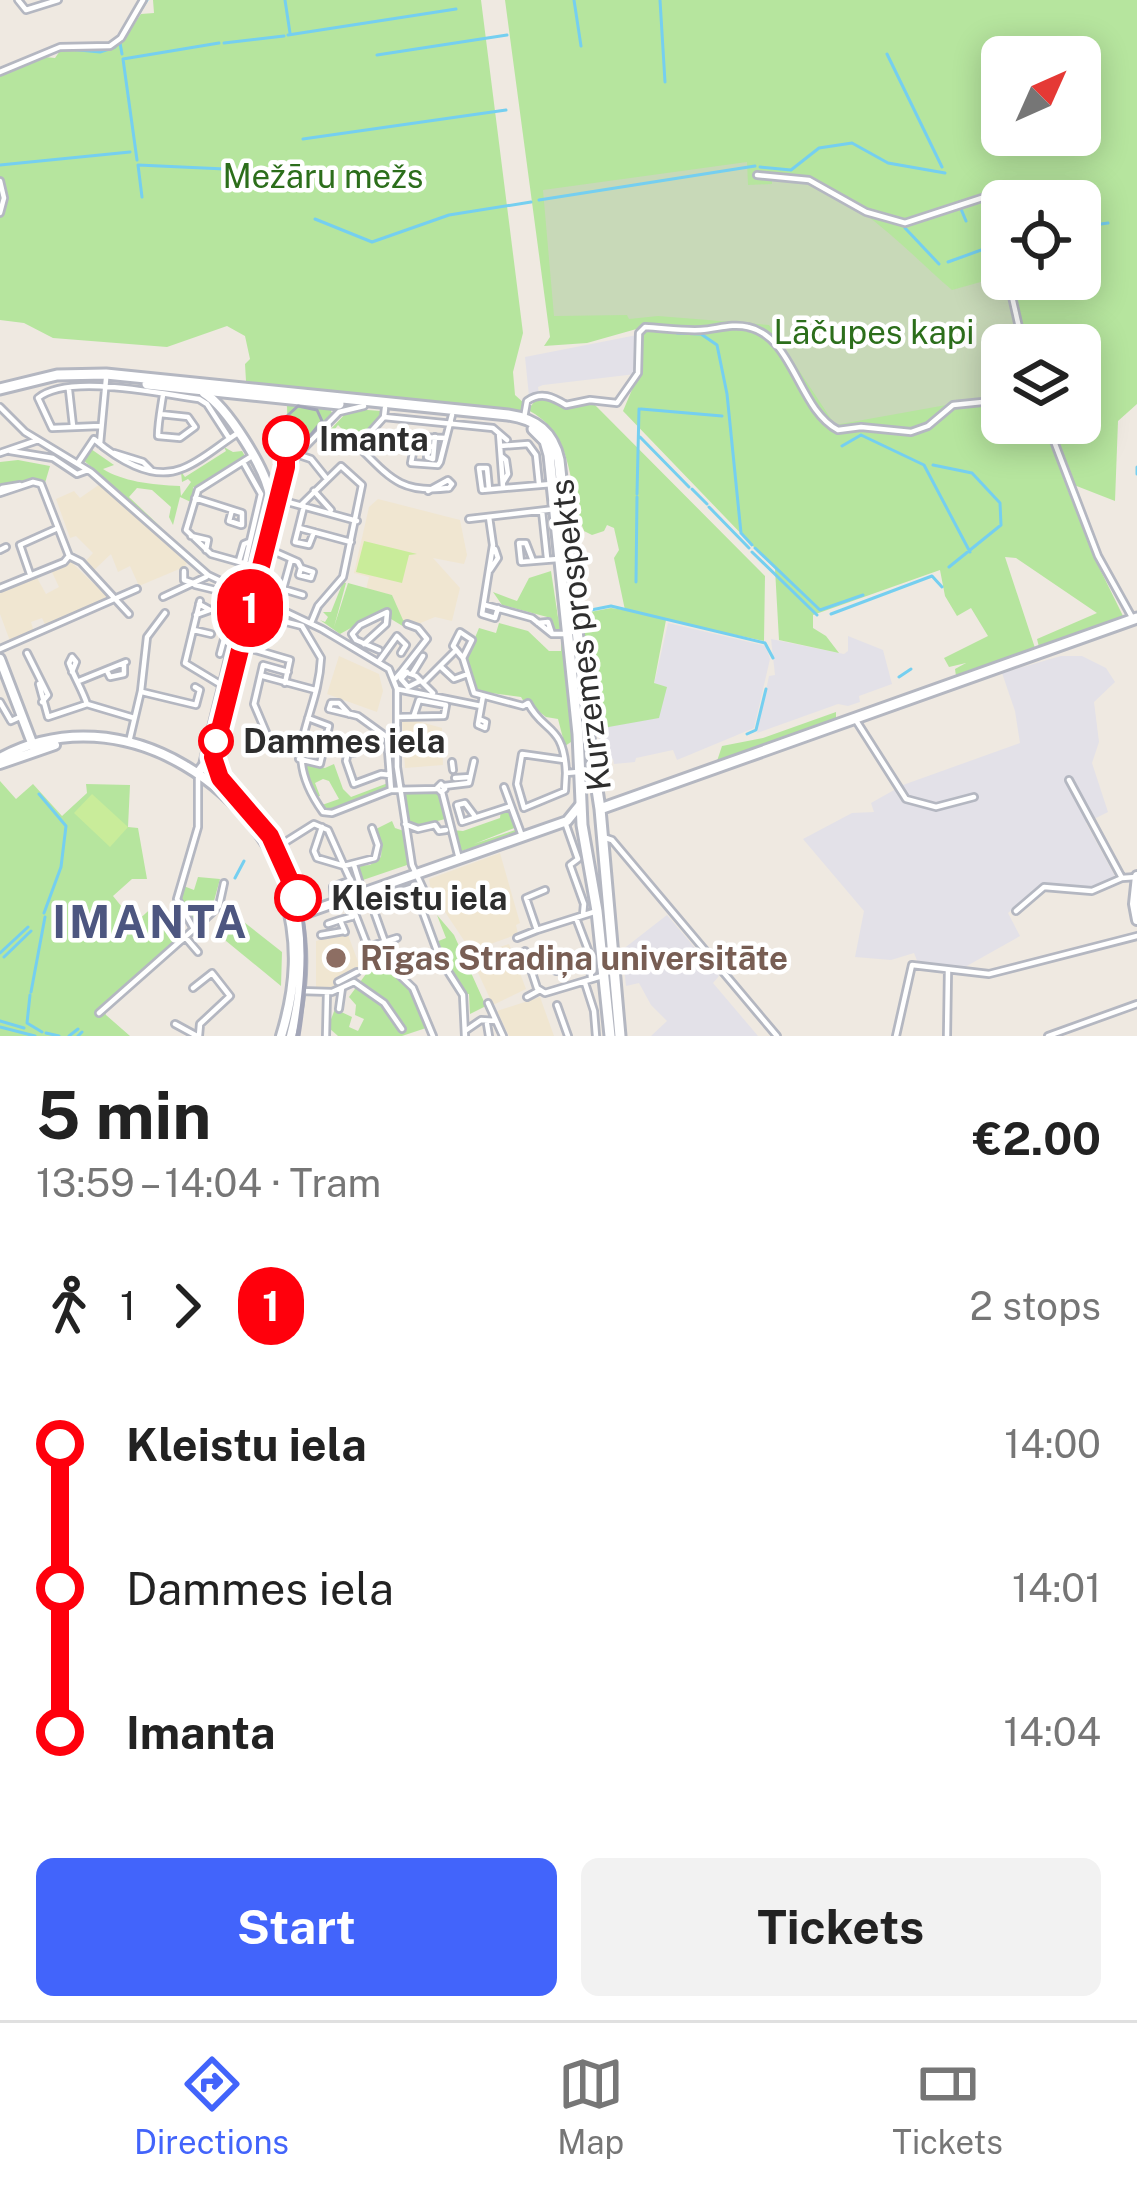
<!DOCTYPE html>
<html lang="en">
<head>
<meta charset="utf-8">
<style>
  body { margin:0; font-family:"Public Sans",sans-serif; background:#f2f2f2; color:#222; height:100vh; display:flex; flex-direction:column; font-size:45px; white-space:nowrap }
  * { box-sizing:border-box; margin:0 }
  p { font-size:39px; color:#767676 }
  .icon { flex:none; width:66px; height:66px; fill:none; stroke:currentColor; stroke-width:2; stroke-linecap:round; stroke-linejoin:round }
  .map { position:relative; height:1036px; overflow:hidden }
  .details { display:flex; flex-direction:column; background:#fff; flex:1 }
  .details>* { flex:none }
  .badge { padding:0 24px; border-radius:39px; font-size:42px; line-height:78px }
  .needle { width:78px; rotate:45deg }
  .controls { position:absolute; left:981px; top:36px; display:grid; gap:24px }
  .controls a { display:grid; place-items:center; width:120px; height:120px; border-radius:18px; background:#fff; box-shadow:0 6px 30px #0003; font-size:60px }
  .map>.badge { position:absolute; translate:-50% -50%; box-shadow:0 0 0 6px #fff }
  .legs { display:flex; align-items:center; gap:18px; height:132px; padding:0 36px; font-size:39px }
  .legs p { margin-inline-start:auto }
  .head { display:flex; align-items:center; justify-content:space-between; height:204px; padding:0 36px }
  h1 { font-size:66px; font-weight:700; line-height:90px }
  .primary-button { display:flex; gap:24px; margin-top:auto; padding:24px 36px }
  .primary-button a { flex:1; height:138px; border-radius:18px; background:#4264fb; color:#fff; font-size:48px; font-weight:700; line-height:138px; text-align:center }
  .primary-button a+a { background:#f2f2f2; color:#222 }
  ul { padding:0 36px; list-style:none }
  li { display:flex; align-items:center; gap:42px; height:144px; font-size:45px }
  li i { display:grid; place-items:center; width:18px; height:100%; margin:0 15px; background:currentColor }
  li i::after { content:''; width:30px; height:30px; margin:-15px; border:9px solid; border-radius:50%; background:#fff }
  li p { margin-inline-start:auto }
  li:first-child i { background:linear-gradient(#0000 50%,currentColor 0) }
  li:last-child i { background:linear-gradient(currentColor 50%,#0000 0) }
  .tabs { display:flex; justify-content:space-around; align-items:center; height:168px; border-top:3px solid #e0e0e0; background:#fff; font-size:33px; color:#767676 }
  .tabs a { display:grid; justify-items:center; gap:6px }
  .tabs .on { color:#4264fb }
  .map>svg:first-child { display:block }
  .industrial { fill:#e3e1e8 }
  .education { fill:#f0e6d1 }
  .green { fill:#b6e59e; fill-rule:evenodd }
  .cemetery { fill:#c8d9b8 }
  .pitch { fill:#c9ec9a }
  .lines { fill:none; stroke-linecap:round; stroke-linejoin:round }
  .stream { stroke:#75cff0; stroke-width:3 }
  .minor-casing { stroke:#b4b7c1; stroke-width:10 }
  .tertiary-casing { stroke:#b4b7c1; stroke-width:14 }
  .secondary-casing { stroke:#b4b7c1; stroke-width:15 }
  .minor { stroke:#fff; stroke-width:4.5 }
  .tertiary { stroke:#fff; stroke-width:8 }
  .secondary { stroke:#fff; stroke-width:9 }
  .tram { stroke:#a3a6b8; stroke-width:3 }
  .line-1-casing { stroke:#fff; stroke-width:27 }
  .line-1 { stroke:#ff000c; stroke-width:18 }
  .stop-1-dot { fill:#fff; stroke:#ff000c; stroke-width:6 }
  .education-dot { fill:#8d6e63; stroke:#fff; stroke-width:4.5 }
  .labels { text-anchor:middle; dominant-baseline:central; stroke-width:9; stroke-linejoin:round; paint-order:stroke }
  .park-label { font-size:33px; fill:#2c6e1b; stroke:#fff }
  .stop-label { font-size:33px; font-weight:bold; fill:#2e2e2e; stroke:#fff; text-anchor:start }
  .street-label { font-size:33px; fill:#2e2e2e; stroke:#fff }
  .education-label { font-size:33px; font-weight:bold; fill:#785e54; stroke:#fff; text-anchor:start }
  .district-label { font-size:45px; font-weight:bold; letter-spacing:3px; fill:#4d5680; stroke:#fff }
</style>
</head>
<body>
<div class="map">
<svg width="1137" height="1036" viewBox="0 0 1137 1036">
  <rect width="100%" height="100%" fill="#efe9e1"/>
  <path class="industrial" d="M637,335L636,374L543,385L538,387L539,394L529,396L525,357Z
    M668,623L766,646L770,659L754,728L677,760L673,750L636,758L635,762L614,764L613,759L601,760L597,720L659,718L654,684Z
    M848,636L883,650L892,684L859,696L860,702L848,706L838,704L757,733L769,676L775,675L771,639L844,654L848,651Z
    M1061,656H1082L1106,668L1115,682L1094,702L1099,742L1092,763L1108,812L1086,823L1116,878L1096,888L1041,884L1008,913L1020,936L965,967L918,963L914,953L891,960L855,957L864,911L803,839L852,813L874,812L871,803L903,785L1020,743L1015,711L1002,673Z
    M667,915L719,976L713,983L758,1036H651L667,1021L651,1005L639,983L626,986L622,950Z"/>
  <path class="education" d="M100,484L187,563L184,567L139,586L130,566L118,572L111,554L92,572L84,563L93,553L76,536L70,538L56,499L74,491L80,498Z
    M378,499L460,520L467,555L464,564L433,558L460,588L452,621L435,617L418,624L402,620L392,595L366,589L369,577L354,573L369,507Z
    M71,562L109,598L46,627L42,618L31,622L34,632L10,641L0,614V591L36,576L46,594L59,587L51,570Z
    M339,656L379,674L383,691L377,712L327,694Z
    M402,721H417L442,728L443,765L405,768Z
    M500,853L520,923L516,925L518,934L471,951L431,891L429,879Z
    M347,932L361,970L348,984L329,991L316,988V941Z
    M509,944L526,989L493,1005L473,962L475,955Z
    M540,997L554,1036H509L497,1011Z"/>
  <path class="green" d="M153,0H481L523,333L513,372L515,395L525,404L524,413L239,383L246,381L245,364L250,359L245,336L227,326L167,347L53,338L24,323L0,320V76L45,57L55,58L62,48C113,52 112,57 141,14L154,13Z
    M505,0H1137V404L1118,421L1115,501L1074,485L1067,488L1096,561L1124,618L1039,647L1037,639L1097,613L1016,558L1005,557L1035,648L956,676L955,669L966,663L949,667L944,658L988,636L971,608L957,616L945,596L940,570L813,615V628L826,636L839,653L779,640L775,569L623,411L639,373L640,328L587,343L544,346L550,337ZM1002,57H1080V135H1002ZM1002,201H1080V279H1002ZM1002,345H1080V423H1002Z
    M537,398L566,406L594,404L765,576L764,641L666,620L654,683L667,687L659,718L603,728L596,724L590,705L588,659L585,658L580,614L611,608L625,610L614,558L619,550L614,528L607,525L604,531L592,535L584,531C566,485 577,436 528,410Z
    M290,403L329,406L332,413L297,451L291,468L283,466L290,469L259,593L250,589L281,474L272,464L283,467L288,452L287,405Z
    M354,409L381,411L383,415L350,447L345,443L350,437L338,425L332,433L328,432L347,412L326,428L340,413Z
    M92,443L91,449L114,465L103,469C122,481 151,485 180,486L181,496L191,482L188,479L182,482L181,472L185,470L182,473L185,477L226,451L224,447L220,449L222,446L233,452L242,451L246,458L197,489L193,487V503L180,497L173,525L169,517L171,507L152,490L137,488L129,497L164,530L82,459Z
    M18,460L50,466L45,483L36,479L0,487V462Z
    M553,560L559,565L555,569L562,627H565L560,633L553,631L551,618L502,605L493,592L517,601L529,578L551,571L559,624Z
    M343,582L346,583L334,627L348,583L392,595L403,620L408,622L406,628L391,619L387,608L340,634L320,620L325,622L328,617L323,612H331Z
    M499,623L528,631L549,651H561V636L567,642L563,646L574,709L570,713L572,732L575,733V771L571,742L565,746L558,719L546,717L529,704L527,707L521,697L475,691L466,659L479,628L496,633Z
    M836,712V723L717,761L722,746L763,738Z
    M207,757L223,760C228,783 248,795 263,814C282,838 296,870 305,902L269,840L210,777Z
    M305,763L325,768L334,764L343,789L351,797L388,783L389,789L326,812L322,805L339,799L329,781L323,779L315,783L320,796L316,797Z
    M0,781L16,799L33,784L62,816L87,793L86,784L130,785L128,827L138,828L147,879H132L113,896L135,923L157,903L165,913L162,917L180,939L102,1007L106,1015L130,1036H0Z
    M435,791L440,796L445,819L422,825L408,822L403,793Z
    M507,808L517,827L474,844L518,829L519,834L458,852L452,830L463,831L500,818L501,810Z
    M392,821L395,828L404,831L410,864L360,881L357,866L370,865L381,857L382,843L376,829Z
    M198,877L220,879L214,901L218,904L196,924C184,910 178,904 181,885L194,890Z
    M221,904L282,952L281,986L220,936L224,922Z
    M437,915L454,935L486,1006L470,1014L469,994H464L436,942L446,938Z
    M377,959L404,980L429,1027L402,1036H338L329,1028L326,1032L335,1009L352,1017L349,1027L358,1031L364,1019L355,1015L356,1005L349,997Z"/>
  <path class="cemetery" d="M747,162L748,185L772,184V178C846,180 899,245 952,290L1002,276L1022,345H1002V395L835,425L769,325L658,316L629,319L627,315L554,316L543,190Z"/>
  <path class="pitch" d="M364,541L417,554L409,555L402,583L356,572Z
    M92,794L128,827L110,847L74,813Z"/>
  <g class="lines">
    <path class="stream" d="M285,0L290,33
      M574,0L581,46
      M660,0L665,82
      M288,35L456,9
      M224,43L284,36
      M69,49L100,52L115,47
      M122,54L120,43L147,0
      M887,54L942,167
      M377,55L507,35
      M303,139L506,110
      M137,160L123,59L219,43
      M0,165L130,152
      M760,167L791,170L819,148L852,143L888,163L945,173
      M142,197L138,165L225,169
      M539,200L755,166
      M961,209L966,221
      M315,219L372,242L449,215L531,202
      M1080,227L1108,223
      M905,228L939,264
      M1002,243V242
      M948,262L995,245
      M677,333L701,334L717,345L727,394L741,533L752,545
      M641,409L722,416
      M640,437L689,487
      M842,446L861,435L924,465L970,552
      M933,465L972,473L1000,503L1001,525L949,567
      M1137,467V474
      M692,489L707,504
      M637,494L639,409
      M709,507L749,548
      M755,548L820,610L863,595
      M752,552L817,615
      M636,582L637,497
      M581,612L611,606L765,643L773,658
      M831,614L932,576L942,587
      M899,677L911,669
      M747,734L756,730L766,689
      M39,794L66,826L61,867L44,913
      M235,878L244,861
      M0,953L28,927
      M4,957L31,931
      M31,992L45,917
      M30,995L27,1023L42,1032
      M0,1021L24,1028
      M0,1027L35,1036
      M46,1033L59,1036
      M69,1036L78,1029
      M78,1036L82,1032"/>
    <defs>
      <path id="minor" d="M18,0L26,10L58,0
        M0,72L60,47L110,46L121,38L143,0
        M757,175L809,180L866,212L905,223L988,196L1002,256
        M0,181L4,198L0,213
        M1008,279L1023,345
        M69,390L73,426
        M0,407L25,432L91,472L208,575L322,629L389,669L397,689V767L412,865L426,895
        M385,408L384,417L358,446C390,478 401,494 449,488
        M160,414L188,417L195,427L180,438L158,436C158,423 161,408 163,395
        M384,417L493,428L507,440
        M524,418L527,401C541,391 553,397 566,405L590,400L617,403L638,373L639,333L645,327C664,328 683,331 701,330C717,329 732,323 748,327C794,337 798,409 838,430L861,427L911,432L928,426L953,405L1002,400
        M1047,423L1098,556L1133,619
        M100,426L52,428L38,398C68,373 161,394 199,399L207,404L229,438
        M499,433L503,487
        M446,438L416,437L411,463L438,465L440,462L452,415
        M100,444L106,379
        M434,446L428,447L427,457L433,459L435,437
        M500,446L528,444L536,455L539,484
        M10,451L53,458L77,474L88,470
        M0,453L38,440
        M114,453L143,462L151,470
        M252,456L198,490L186,530L211,554L254,566
        M302,456L311,459L327,479
        M501,456L506,460L508,474L503,482
        M243,462L261,494L245,563
        M78,463L94,439C116,458 151,481 181,469C201,462 220,444 238,433
        M479,468L482,490L552,484
        M479,468H487L489,489
        M314,491L331,510
        M428,491L448,480L452,484L449,488
        M0,493L33,482L41,484L69,556L64,562L0,588
        M0,493L2,488L20,485
        M195,498L242,513V525
        M284,501L357,521
        M301,505L341,466L362,485L343,577L318,606L311,623
        M304,506L295,542L309,545L314,532
        M232,510L229,521L241,525
        M542,511L547,558
        M489,517L493,545L482,614L495,618L498,608
        M469,519L555,509
        M299,528L351,542
        M191,536L208,540L206,550
        M0,550L6,547
        M271,550L298,562L301,568L313,572L311,578L299,575L301,568
        M69,556L81,562L129,614
        M291,560L283,589L303,595
        M239,561L244,544L249,542
        M533,561L526,543H519L521,562L558,559
        M490,570L498,558L495,549
        M184,571V580L193,583
        M30,574L20,545L58,528
        M195,585L236,595
        M163,597L206,577
        M200,601L185,663L223,686
        M485,605L532,618L552,634H568
        M255,614L302,626L321,658C318,722 277,748 323,812L332,813L391,790L437,789
        M196,615L210,610L199,604
        M538,623L548,622L552,634
        M194,630L211,634
        M364,644L386,624L387,613
        M249,648L290,660L285,683
        M0,649L137,589
        M255,650L263,616
        M379,650L356,640L352,634L360,625L387,612
        M27,653L48,695L42,702
        M220,654L237,591
        M233,657L241,658L245,654L296,456L339,412L364,406
        M463,658L453,646L460,632L472,640L463,658L474,693L523,706L528,703C543,733 564,723 566,773L578,772
        M379,661L397,636L406,645L401,653
        M440,666L454,679L465,675
        M107,671L110,677L124,674V663
        M402,671L427,639L418,628L407,624
        M72,672L76,662L72,657L69,663C74,677 82,689 87,704
        M288,672L263,665L254,704L268,737L301,745
        M407,672L401,679L408,687L420,681
        M412,674L423,656
        M263,676L315,690
        M396,678L402,671L416,676L433,693
        M79,681L126,662
        M423,683L455,651
        M39,684L48,717L87,704L134,718
        M397,689L481,706
        M142,692L196,705L200,690L195,687
        M0,702L11,721L22,716
        M331,703L329,709L358,716L387,737L391,790
        M331,703H339L349,714
        M397,717L444,716L446,705L419,700L414,715
        M479,719L486,722L485,728L478,725V724L483,696
        M857,722L906,799L936,807L974,797
        M129,742L141,691L147,637L165,613
        M348,751L351,742L357,741L358,748L354,753L348,751L346,761L354,784L381,774L390,775
        M299,759L320,764L329,726L308,718
        M564,760L522,754L517,784L524,808L565,791L566,773
        M452,762L453,770
        M455,778L470,777
        M1069,780L1122,878
        M441,784L445,789L441,792L437,788Z
        M444,786L469,783L474,761
        M504,787L522,836
        M442,792L459,859
        M457,805L462,822L511,806
        M457,805L465,803L474,815
        M565,822L578,859L570,865L584,904L583,915
        M405,824L418,829L435,825L439,831L446,830
        M322,827L314,851L317,858L344,866L349,877
        M603,837L612,840L777,1036
        M287,841L314,824L328,830L344,866L375,858L378,845L372,828
        M354,865L363,894
        M414,888L440,959L463,995L465,1036
        M545,890L526,898L537,930L597,911
        M349,898L368,947L397,938
        M334,900L333,887L351,880L349,877
        M1016,911L1044,887L1092,891L1122,878L1136,877
        M375,914L385,942
        M352,917L349,908L414,887
        M576,918L590,955L591,979
        M328,924L340,920
        M194,929L219,906L224,883
        M345,932L340,920L351,917
        M321,935L344,931
        M186,938L198,952
        M517,938L537,930
        M547,948L556,971L589,959
        M525,951L537,988L545,993L602,976
        M391,967L413,988L433,1036
        M338,982L357,972
        M585,983L594,1011L596,1036
        M193,988L212,973L230,996L200,1024L199,1036
        M300,991L332,992L354,982L384,1003L402,1029
        M527,997L540,990
        M488,1003L503,1036
        M557,1005L568,1036
        M339,1009L342,988
        M99,1013L194,929L177,899L198,827V778
        M175,1024L197,1036
        M487,1024L489,1036
        M465,1031L481,1020L496,1021
        M326,1036L327,992
        M896,1036L912,965L989,974L1137,936
        M947,1036L948,970
        M1048,1036L1137,1004"/>
      <path id="tertiary" d="M0,659L34,748
        M0,758C123,691 269,791 297,917C305,956 301,998 291,1036
        M0,764L55,745
        M198,773L204,765L270,496C266,469 227,407 204,393
        M1137,876L1134,904L1137,920
        M297,916L567,821L580,805
        M281,1036C296,987 299,943 284,894"/>
      <path id="secondary" d="M147,384L339,404
        M0,389L57,375L106,374L508,415C536,419 553,432 559,460L587,724L600,809L620,1036
        M533,429L545,441L549,455L578,734L582,825L597,911L610,1036
        M600,809L1137,618"/>
    </defs>
    <use href="#minor" class="minor-casing"/>
    <use href="#tertiary" class="tertiary-casing"/>
    <use href="#secondary" class="secondary-casing"/>
    <use href="#minor" class="minor"/>
    <use href="#tertiary" class="tertiary"/>
    <use href="#secondary" class="secondary"/>
    <path class="tram" d="M297,1036C311,951 312,888 256,816C241,797 216,783 213,757L286,467L287,416L298,406L317,410L322,421L288,463L215,757C218,782 242,796 257,815C312,884 312,954 299,1036"/>
  </g>
  <g class="lines">
    <defs>
      <path id="line-1" d="M286,439V467L213,757L220,778L270,836L298,898"/>
    </defs>
    <use href="#line-1" class="line-1-casing"/>
    <use href="#line-1" class="line-1"/>
  </g>
  <g class="stop-1-dot">
    <circle cx="286" cy="439" r="21"/>
    <circle cx="216" cy="741" r="15"/>
    <circle cx="298" cy="898" r="21"/>
  </g>
  <circle class="education-dot" cx="336" cy="958" r="12"/>
  <g class="labels">
    <g class="park-label">
      <text x="323" y="176">Mežāru mežs</text>
      <text x="874" y="332">Lāčupes kapi</text>
    </g>
    <g class="stop-label">
      <text x="319" y="439">Imanta</text>
      <text x="243" y="741">Dammes iela</text>
      <text x="331" y="898">Kleistu iela</text>
    </g>
    <g class="street-label">
      <text transform="translate(580 635) rotate(-97)">Kurzemes prospekts</text>
    </g>
    <g class="education-label">
      <text x="360" y="958">Rīgas Stradiņa universitāte</text>
    </g>
    <g class="district-label">
      <text x="151" y="921">IMANTA</text>
    </g>
  </g>
</svg>
<div class="controls">
<a><svg class="needle" viewBox="-14 -14 28 28"><path d="M0-13l5 13h-10z" fill="#e53935"/><path d="M0 13l5-13h-10z" fill="#767676"/></svg></a>
<a><svg class="icon" aria-label="locate" viewBox="0 0 24 24"><circle cx="12" cy="12" r="6"/><path d="M12 2v4M12 18v4M2 12h4M18 12h4"/></svg></a>
<a><svg class="icon" aria-label="layers" viewBox="0 0 24 24"><path d="M12 4l9 5-9 5-9-5zM3 14l9 5 9-5"/></svg></a>
</div>
<b class="badge" style="left:250px;top:608px;background:#ff000c;color:#fff">1</b>
</div>
<section class="details">
<div class="head"><div><h1>5 min</h1><p>13:59 – 14:04 · Tram</p></div><b>€2.00</b></div>
<div class="legs"><svg class="icon" aria-label="walk" viewBox="0 0 24 24"><circle cx="13" cy="4" r="2"/><path d="M13 8l-2 6 4 7M11 14l-3 7M7 12l3-4h3l4 4"/></svg>1<svg class="icon" aria-label="forward" viewBox="0 0 24 24"><path d="M9 5l7 7-7 7"/></svg><b class="badge" style="background:#ff000c;color:#fff">1</b><p>2 stops</p></div>
<ul>
<li><i style="color:#ff000c"></i><b>Kleistu iela</b><p>14:00</p></li>
<li><i style="color:#ff000c"></i><span>Dammes iela</span><p>14:01</p></li>
<li><i style="color:#ff000c"></i><b>Imanta</b><p>14:04</p></li>
</ul>
<div class="primary-button"><a>Start</a><a>Tickets</a></div>
</section>
<nav class="tabs">
<a class="on"><svg class="icon" aria-label="directions" viewBox="0 0 24 24"><path d="M12 3l9 9-9 9-9-9zM9 14v-3h6M13 9l2 2-2 2"/></svg>Directions</a>
<a><svg class="icon" aria-label="map" viewBox="0 0 24 24"><path d="M3 6l6-2 6 2 6-2v14l-6 2-6-2-6 2zM9 4v14M15 6v14"/></svg>Map</a>
<a><svg class="icon" aria-label="tickets" viewBox="0 0 24 24"><path d="M3 7h18v10H3zM15 7v10"/></svg>Tickets</a>
</nav>
</body>
</html>
